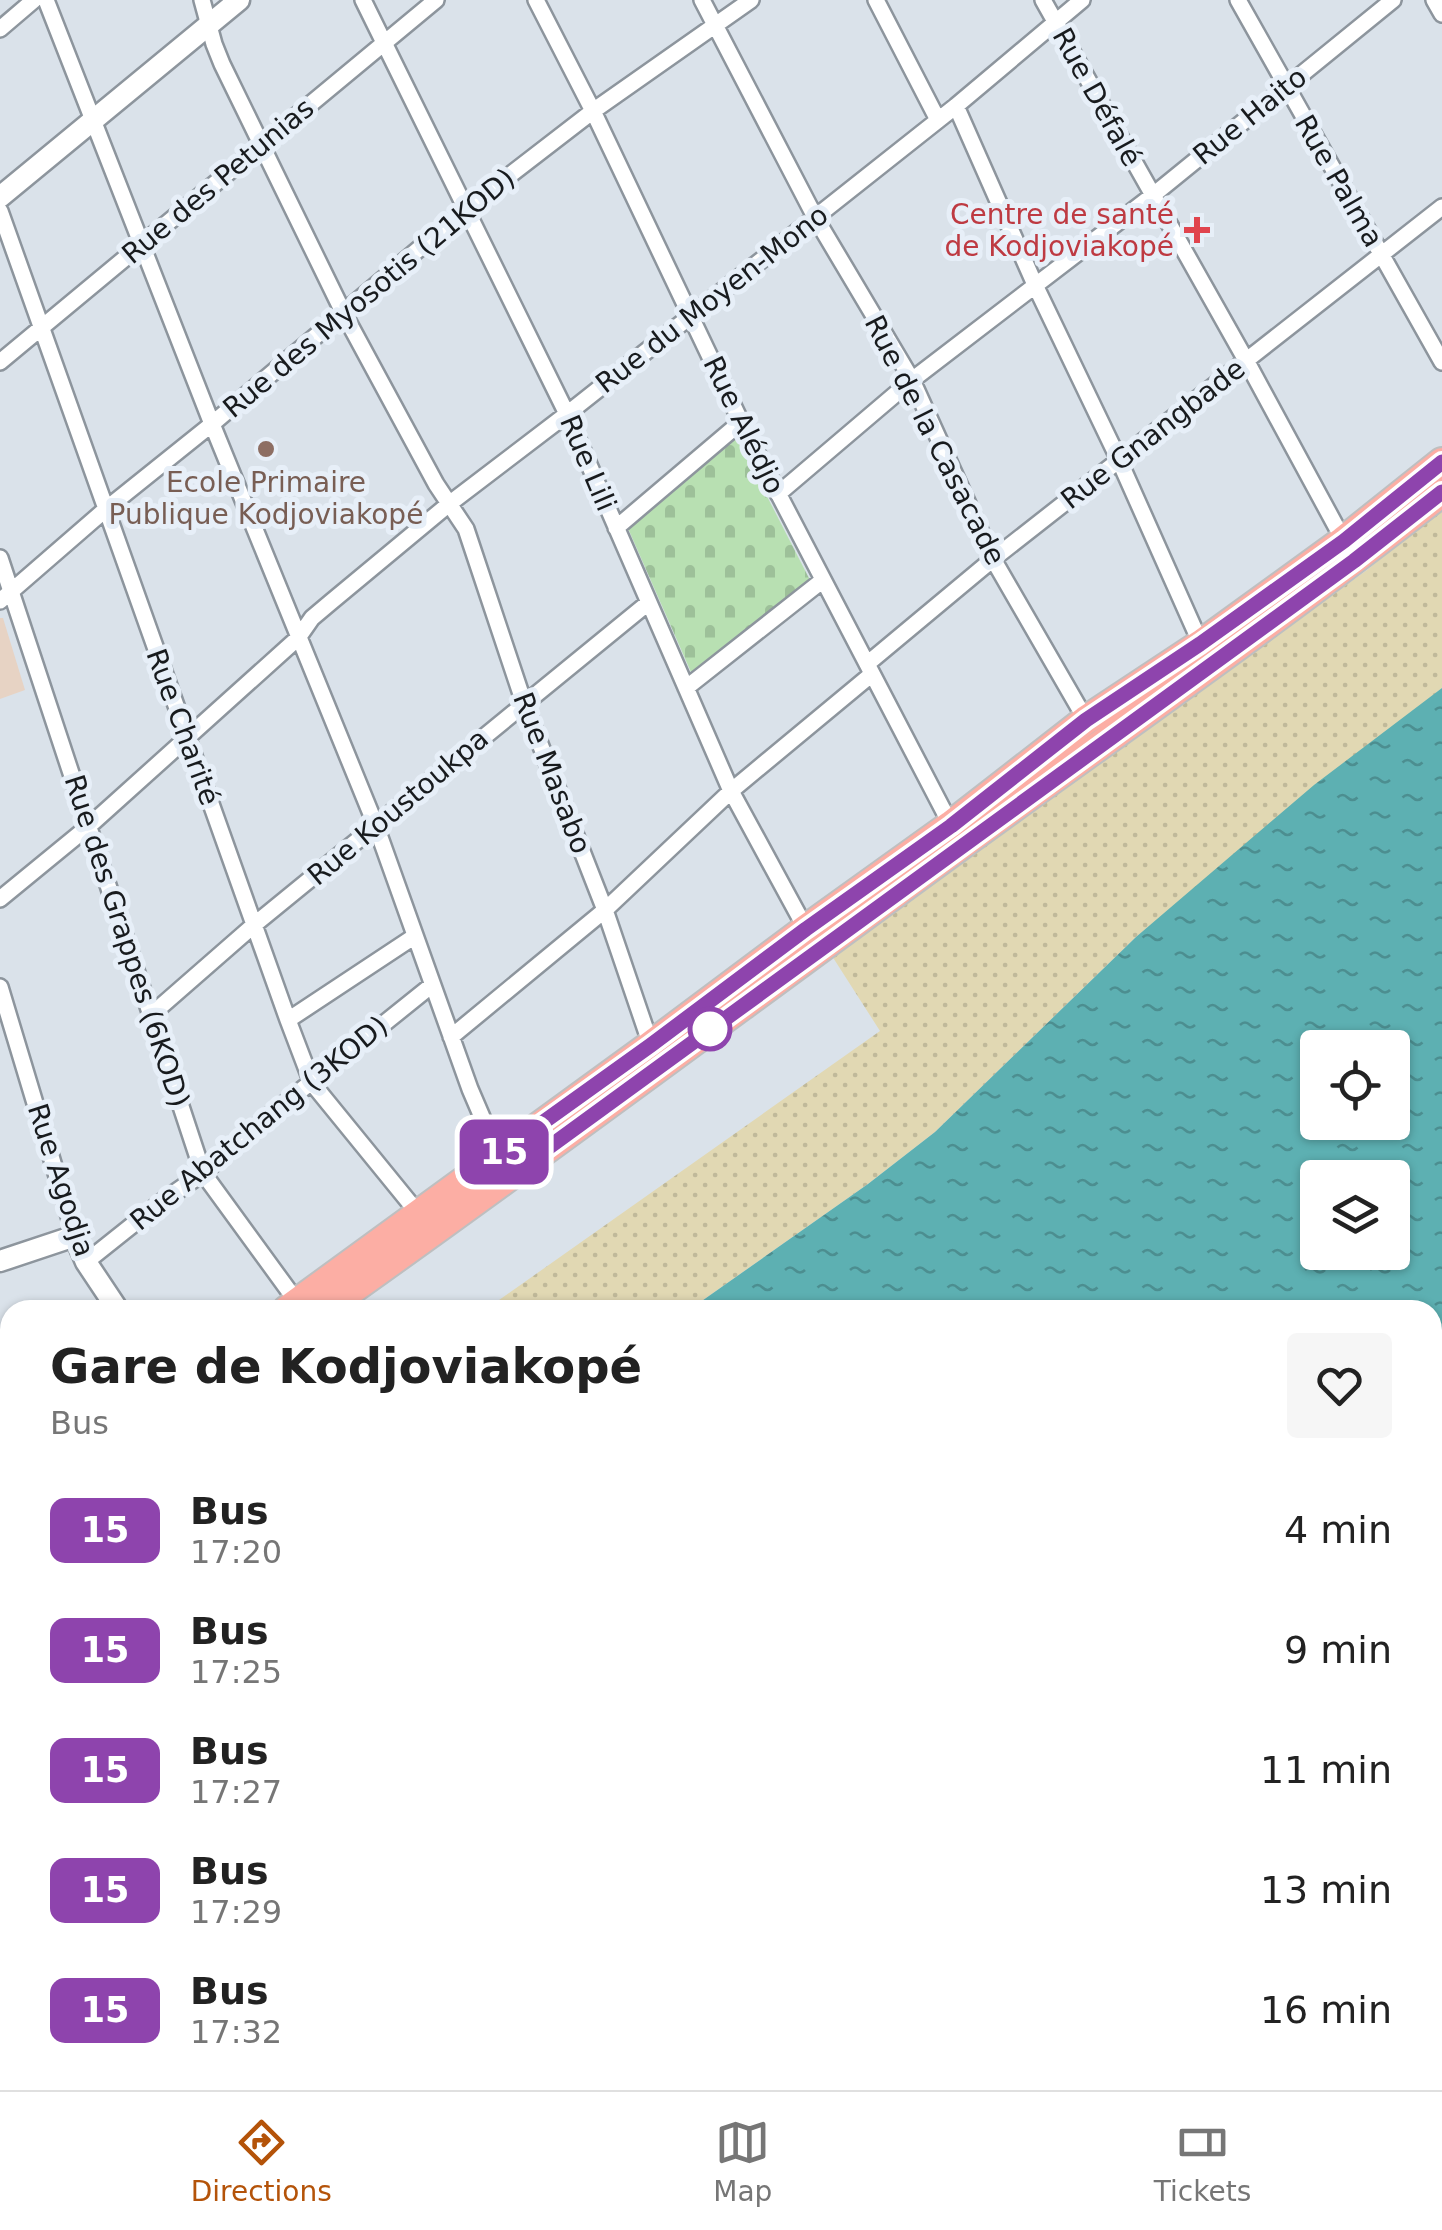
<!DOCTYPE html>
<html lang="en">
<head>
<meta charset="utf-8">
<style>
  body { margin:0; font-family:"DejaVu Sans",sans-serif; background:#f6f6f6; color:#222; height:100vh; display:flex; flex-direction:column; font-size:38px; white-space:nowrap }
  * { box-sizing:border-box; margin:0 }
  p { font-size:32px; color:#767676 }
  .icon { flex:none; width:55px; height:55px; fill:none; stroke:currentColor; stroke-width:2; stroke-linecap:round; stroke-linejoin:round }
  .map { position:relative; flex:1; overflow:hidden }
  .panel { position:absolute; left:0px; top:1300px; width:1442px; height:790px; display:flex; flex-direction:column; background:#fff; border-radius:30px 30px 0 0; box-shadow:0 2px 8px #0004 }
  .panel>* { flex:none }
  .badge { padding:0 20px; border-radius:15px; font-size:35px; line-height:65px }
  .buttons { position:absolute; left:1300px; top:1030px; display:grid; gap:20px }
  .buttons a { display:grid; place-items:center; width:110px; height:110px; border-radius:10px; background:#fff; box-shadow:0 2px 8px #0004; font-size:50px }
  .map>.badge { position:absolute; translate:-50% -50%; box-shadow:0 0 0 5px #fff }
  .round { display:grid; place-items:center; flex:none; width:105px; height:105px; border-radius:10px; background:#f6f6f6 }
  .overview { display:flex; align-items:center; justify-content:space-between; height:170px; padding:0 50px }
  h1 { font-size:48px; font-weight:700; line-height:75px }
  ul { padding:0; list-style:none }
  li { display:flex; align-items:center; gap:30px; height:120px; padding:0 50px }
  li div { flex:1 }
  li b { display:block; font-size:38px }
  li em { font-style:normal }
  li .badge { min-width:110px; font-weight:700; text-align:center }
  .tabs { display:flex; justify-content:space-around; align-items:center; height:140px; border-top:2px solid #e0e0e0; background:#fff; font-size:28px; color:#767676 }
  .tabs a { display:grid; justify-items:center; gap:5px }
  .tabs .active { color:#b45309 }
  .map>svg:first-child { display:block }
  .education { fill:#e7d3c4 }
  .sand { fill:url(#sand-dots) }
  .cemetery { fill:url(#cemetery-stones) }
  .water { fill:url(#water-ripples); fill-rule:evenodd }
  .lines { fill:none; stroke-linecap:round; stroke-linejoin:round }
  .minor-casing { stroke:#8d959d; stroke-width:20 }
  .tertiary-casing { stroke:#8d959d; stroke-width:25 }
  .trunk-casing { stroke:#bebfc0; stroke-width:32 }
  .minor { stroke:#fff; stroke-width:15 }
  .tertiary { stroke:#fff; stroke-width:20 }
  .trunk { stroke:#fcaea4; stroke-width:28 }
  .line-casing { stroke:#fff; stroke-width:22 }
  .line { stroke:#8e44ad; stroke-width:15 }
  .health-dot { fill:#e0444e; stroke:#e7eff8; stroke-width:4 }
  .education-dot { fill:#8d6e63; stroke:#e7eff8; stroke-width:4 }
  .stop-dot { fill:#fff; stroke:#8e44ad; stroke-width:5 }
  .labels { text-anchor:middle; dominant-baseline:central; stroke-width:10; stroke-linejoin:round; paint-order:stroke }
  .street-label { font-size:28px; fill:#181b1e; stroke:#e7eff8 }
  .health-label { font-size:28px; fill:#be3a42; stroke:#e7eff8; text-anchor:end }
  .education-label { font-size:28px; fill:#785e54; stroke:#e7eff8 }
</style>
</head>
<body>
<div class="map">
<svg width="1442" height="2090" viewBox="0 0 1442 2090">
  <defs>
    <pattern id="sand-dots" width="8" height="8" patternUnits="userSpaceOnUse" patternTransform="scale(2.5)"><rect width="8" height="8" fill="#e1d8b3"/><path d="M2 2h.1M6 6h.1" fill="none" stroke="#c0b99a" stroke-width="1.8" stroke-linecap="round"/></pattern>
    <pattern id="cemetery-stones" width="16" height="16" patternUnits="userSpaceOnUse" patternTransform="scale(2.5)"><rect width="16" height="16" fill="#b8e0b2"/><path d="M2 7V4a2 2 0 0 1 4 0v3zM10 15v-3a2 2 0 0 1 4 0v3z" fill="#9dc099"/></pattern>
    <pattern id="water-ripples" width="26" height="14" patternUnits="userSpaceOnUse" patternTransform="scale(2.5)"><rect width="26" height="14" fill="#5db0b2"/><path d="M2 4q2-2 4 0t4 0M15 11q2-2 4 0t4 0" fill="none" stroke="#4c8e90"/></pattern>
  </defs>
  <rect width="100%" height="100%" fill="#dae2ea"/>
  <path class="education" d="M0,618H3L25,690L0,699Z"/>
  <path class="sand" d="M1442,508V688L1136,937L935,1132L868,1184L689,1310H485L880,1031L832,956L1367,570Z
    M10,1649V1785L0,1792V1659Z"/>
  <path class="cemetery" d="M734,432L812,584L694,679L627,526Z"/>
  <path class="water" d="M1442,688V2090H0V1792L10,1785V2080H1432V1310H689L868,1184L935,1132L1136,937L1314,785ZM1318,1048H1392V1122H1318ZM1318,1178H1392V1252H1318Z"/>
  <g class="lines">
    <defs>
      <path id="minor" d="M46,0L212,424L376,826L470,1089L488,1131L507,1156
        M202,0L214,44L222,64L343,312L436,484L466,529L524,703L605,910L651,1045
        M363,0L567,414L731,791L806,929
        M536,0L593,111L741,422L952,827
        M702,0L815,217L912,380L993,559L1086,720
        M876,0L938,120
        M1043,0L1247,362L1345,543
        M1238,0L1442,362
        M1434,0L1442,14
        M0,29L34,0
        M956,106L1036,287L1119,460L1201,644
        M0,211L288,1020L312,1083L422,1218
        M0,362L436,0
        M778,494L912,380L1152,196L1393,0
        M616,528L741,422
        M0,558L203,1173L297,1302
        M0,601L106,509L212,424L466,209L593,111L751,0
        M867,664L993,559L1442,207
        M686,688L823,580
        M0,899L89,826L298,638L312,618L331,602L449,504L567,414L956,106L1082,0
        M0,987L75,1236
        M151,1015L254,925L648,603
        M288,1020L415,936
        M451,1037L605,910L731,791L872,674
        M86,1262L160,1203L203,1173L264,1120L432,985"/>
      <path id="tertiary" d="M0,197L239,0
        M0,1261L75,1236L86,1262L118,1310"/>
      <path id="trunk" d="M287,1310L651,1045L806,929L951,825L1086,720L1201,644L1343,541L1442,462
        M323,1310C537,1159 747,1001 960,846C1121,729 1285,615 1442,492
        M0,1520L10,1508"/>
    </defs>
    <use href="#minor" class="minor-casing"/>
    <use href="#tertiary" class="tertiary-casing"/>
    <use href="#trunk" class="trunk-casing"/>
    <use href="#minor" class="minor"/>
    <use href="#tertiary" class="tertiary"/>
    <use href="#trunk" class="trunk"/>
  </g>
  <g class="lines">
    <defs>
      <path id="line" d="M1442,462L1344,541L1200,644L1086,720L951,826L806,929L651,1045L503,1151L519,1169L1354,561L1442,492"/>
    </defs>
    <use href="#line" class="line-casing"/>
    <use href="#line" class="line"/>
  </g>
  <path class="health-dot" d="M1192 215h10v10h10v10h-10v10h-10v-10h-10v-10h10z"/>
  <circle class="education-dot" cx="266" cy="449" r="10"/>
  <circle class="stop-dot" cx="710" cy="1029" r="20"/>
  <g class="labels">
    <g class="street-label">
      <text transform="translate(1097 97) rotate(61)">Rue Défalé</text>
      <text transform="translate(1250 116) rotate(-39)">Rue Haito</text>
      <text transform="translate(218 181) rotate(-40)">Rue des Petunias</text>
      <text transform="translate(1339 181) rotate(60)">Rue Palma</text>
      <text transform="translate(369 293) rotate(-40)">Rue des Myosotis (21KOD)</text>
      <text transform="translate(712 299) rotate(-38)">Rue du Moyen-Mono</text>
      <text transform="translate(744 425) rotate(64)">Rue Alédjo</text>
      <text transform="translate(1153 434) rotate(-38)">Rue Gnangbade</text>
      <text transform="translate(935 440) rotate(63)">Rue de la Casacade</text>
      <text transform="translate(588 463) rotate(67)">Rue Lili</text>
      <text transform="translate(183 727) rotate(70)">Rue Charité</text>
      <text transform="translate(552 773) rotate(69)">Rue Masabo</text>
      <text transform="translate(398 807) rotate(-40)">Rue Koustoukpa</text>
      <text transform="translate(127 941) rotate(72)">Rue des Grappes (6KOD)</text>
      <text transform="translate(259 1123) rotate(-39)">Rue Abatchang (3KOD)</text>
      <text transform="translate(61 1180) rotate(72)">Rue Agodja</text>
    </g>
    <g class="health-label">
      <text x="1174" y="214">Centre de santé<tspan x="1174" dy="32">de Kodjoviakopé</tspan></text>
    </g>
    <g class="education-label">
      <text x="266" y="482">Ecole Primaire<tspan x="266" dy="32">Publique Kodjoviakopé</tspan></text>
    </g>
  </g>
</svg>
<div class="buttons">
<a><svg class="icon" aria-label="locate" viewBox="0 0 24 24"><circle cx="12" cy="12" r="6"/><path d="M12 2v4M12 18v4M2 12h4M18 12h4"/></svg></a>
<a><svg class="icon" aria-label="layers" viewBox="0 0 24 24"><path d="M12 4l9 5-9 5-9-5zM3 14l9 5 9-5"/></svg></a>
</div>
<b class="badge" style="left:504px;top:1152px;background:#8e44ad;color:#fff">15</b>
<section class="panel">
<div class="overview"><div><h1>Gare de Kodjoviakopé</h1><p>Bus</p></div><a class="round"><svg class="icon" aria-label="heart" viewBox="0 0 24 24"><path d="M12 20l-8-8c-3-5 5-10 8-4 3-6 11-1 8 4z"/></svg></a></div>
<ul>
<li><span class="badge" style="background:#8e44ad;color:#fff">15</span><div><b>Bus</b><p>17:20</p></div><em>4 min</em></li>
<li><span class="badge" style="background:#8e44ad;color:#fff">15</span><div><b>Bus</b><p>17:25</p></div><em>9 min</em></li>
<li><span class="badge" style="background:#8e44ad;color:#fff">15</span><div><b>Bus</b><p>17:27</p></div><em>11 min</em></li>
<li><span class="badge" style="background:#8e44ad;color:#fff">15</span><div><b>Bus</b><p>17:29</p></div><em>13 min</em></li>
<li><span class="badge" style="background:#8e44ad;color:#fff">15</span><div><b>Bus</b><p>17:32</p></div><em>16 min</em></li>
</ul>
</section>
</div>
<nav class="tabs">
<a class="active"><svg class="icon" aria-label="directions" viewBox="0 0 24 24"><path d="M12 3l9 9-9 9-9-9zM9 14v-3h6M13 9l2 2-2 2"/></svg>Directions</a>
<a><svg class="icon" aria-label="map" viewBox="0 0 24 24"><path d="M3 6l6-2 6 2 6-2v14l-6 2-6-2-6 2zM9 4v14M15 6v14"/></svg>Map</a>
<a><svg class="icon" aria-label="tickets" viewBox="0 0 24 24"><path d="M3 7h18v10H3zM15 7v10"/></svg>Tickets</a>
</nav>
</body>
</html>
